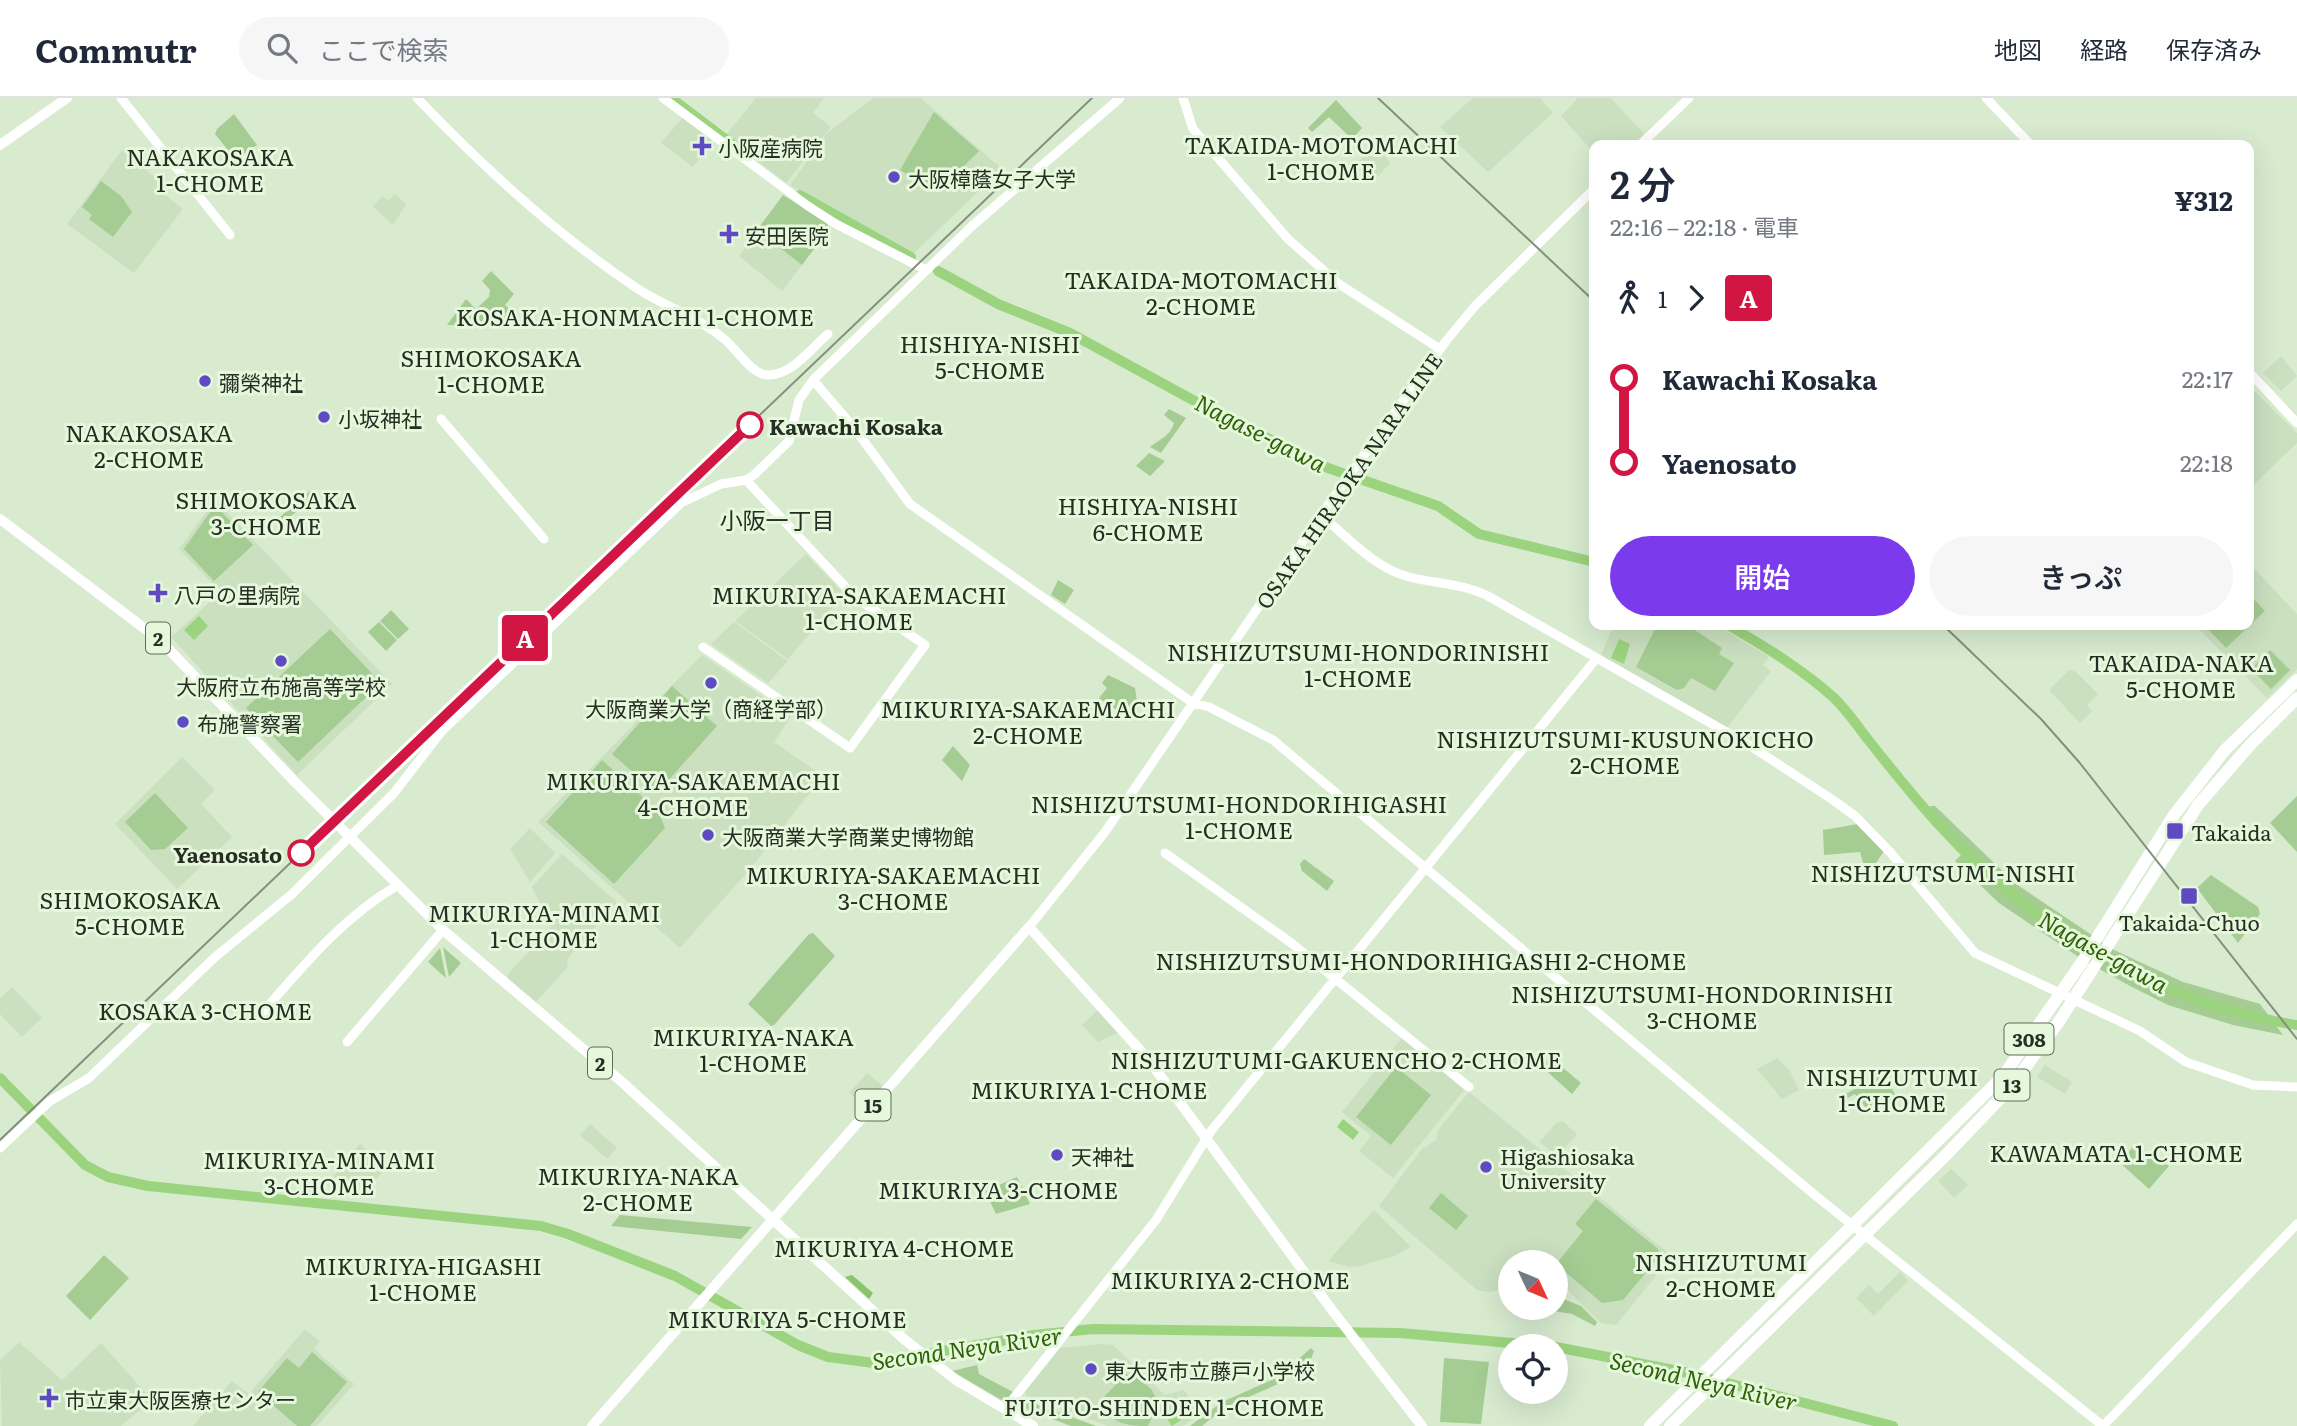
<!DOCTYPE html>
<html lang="ja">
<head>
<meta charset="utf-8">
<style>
  body { margin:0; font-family:Literata,"Noto Sans JP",serif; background:#f6f6f7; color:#1f2937; height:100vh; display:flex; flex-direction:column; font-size:26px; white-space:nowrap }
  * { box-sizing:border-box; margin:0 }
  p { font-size:23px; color:#747a83 }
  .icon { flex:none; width:38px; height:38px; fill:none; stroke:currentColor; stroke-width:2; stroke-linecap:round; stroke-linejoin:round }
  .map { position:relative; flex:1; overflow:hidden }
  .sheet { position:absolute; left:1589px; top:42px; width:665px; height:490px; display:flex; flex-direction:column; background:#fff; border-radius:14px; box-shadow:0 7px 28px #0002 }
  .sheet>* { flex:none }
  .badge { padding:0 14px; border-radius:5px; font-size:24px; line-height:46px }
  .needle { width:46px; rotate:134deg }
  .tools { position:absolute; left:1498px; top:1152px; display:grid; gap:14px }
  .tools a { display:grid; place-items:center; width:70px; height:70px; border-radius:50%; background:#fff; box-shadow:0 7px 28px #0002; font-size:35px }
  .map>.badge { position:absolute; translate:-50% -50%; box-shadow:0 0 0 4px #fff }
  .legs { display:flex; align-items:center; gap:10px; height:77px; padding:0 21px; font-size:23px }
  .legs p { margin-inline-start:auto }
  .overview { display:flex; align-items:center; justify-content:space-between; height:119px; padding:0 21px }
  h1 { font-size:38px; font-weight:600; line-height:52px }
  .action { display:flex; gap:14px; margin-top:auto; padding:14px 21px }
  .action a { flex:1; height:80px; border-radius:42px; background:#7c3aed; color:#fff; font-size:28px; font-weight:600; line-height:80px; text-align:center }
  .action a+a { background:#f6f6f7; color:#1f2937 }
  ul { padding:0 21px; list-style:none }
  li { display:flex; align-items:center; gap:24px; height:84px; font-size:26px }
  li i { display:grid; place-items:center; width:10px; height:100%; margin:0 9px; background:currentColor }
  li i::after { content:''; width:18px; height:18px; margin:-9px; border:5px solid; border-radius:50%; background:#fff }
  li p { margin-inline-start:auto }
  li:first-child i { background:linear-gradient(#0000 50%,currentColor 0) }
  li:last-child i { background:linear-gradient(currentColor 50%,#0000 0) }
  header { display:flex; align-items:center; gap:42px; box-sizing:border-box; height:98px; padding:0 35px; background:#fff; border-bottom:2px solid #e0e1e3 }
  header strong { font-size:33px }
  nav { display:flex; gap:38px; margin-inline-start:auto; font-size:24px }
  .search { width:490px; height:63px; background:#f6f6f7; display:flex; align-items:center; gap:18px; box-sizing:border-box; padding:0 24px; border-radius:38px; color:#747a83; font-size:26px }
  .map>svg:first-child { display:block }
  .built { fill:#cae0bf }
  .green { fill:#a5cc92 }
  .forest { fill:#8cc36f }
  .water { fill:#9bd37e }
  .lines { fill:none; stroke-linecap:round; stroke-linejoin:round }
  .river { stroke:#9bd37e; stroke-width:10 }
  .secondary { stroke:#fff; stroke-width:9 }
  .primary { stroke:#fff; stroke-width:10 }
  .highway { stroke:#fff; stroke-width:12 }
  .rail { stroke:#83907d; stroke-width:2 }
  .line-1-casing { stroke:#fff; stroke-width:16 }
  .line-1 { stroke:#d21644; stroke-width:10 }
  .poi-dot { fill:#5e4ac2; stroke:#e5f8dc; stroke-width:2.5 }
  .stop-1-dot { fill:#fff; stroke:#d21644; stroke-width:3.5 }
  .labels { text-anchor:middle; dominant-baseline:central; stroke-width:6; stroke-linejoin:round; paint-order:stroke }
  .shield { fill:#e5f8dc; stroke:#5f6a5a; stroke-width:2 }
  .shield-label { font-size:19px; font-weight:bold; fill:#262d23 }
  .poi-label { font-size:21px; fill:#262d23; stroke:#e5f8dc; text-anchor:start }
  .stop-label { font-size:21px; font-weight:bold; fill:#262d23; stroke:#e5f8dc; text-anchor:start }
  .street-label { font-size:21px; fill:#262d23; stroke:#e5f8dc }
  .neighbourhood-label { font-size:23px; fill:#262d23; stroke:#e5f8dc }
  .water-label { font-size:23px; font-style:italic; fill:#2f6106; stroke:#e5f8dc }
</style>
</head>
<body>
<header>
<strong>Commutr</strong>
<div class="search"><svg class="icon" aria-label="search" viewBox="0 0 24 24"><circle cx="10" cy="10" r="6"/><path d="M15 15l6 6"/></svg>ここで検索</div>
<nav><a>地図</a><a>経路</a><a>保存済み</a></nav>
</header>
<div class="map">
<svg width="2297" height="1328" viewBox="0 0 2297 1328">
  <rect width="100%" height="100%" fill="#d8ebcf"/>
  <path class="built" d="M756,0H824L813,15L831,29L786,85L725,38Z
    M873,0H921L1002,71L912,157L839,119L790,87L826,36Z
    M1473,0H1540L1553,15L1488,74L1440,29Z
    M1578,0H1611L1644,36L1632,47H1594V55L1561,18Z
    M683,19L712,42L693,69L661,45Z
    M1376,46L1390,65L1377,80L1358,64Z
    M122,52L168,90L164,96L183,111L134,175L67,126Z
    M395,96L406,106L393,127L373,109L382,98L388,103Z
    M757,132L802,167L782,193L739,158Z
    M2281,258L2297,278L2281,293L2263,275Z
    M2249,288L2297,335V345L2249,391Z
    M215,402L392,586L297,677L171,539L221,494L179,451Z
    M806,456L844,496L788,561L735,523Z
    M2249,465L2297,516V571L2267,600L2195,527H2249Z
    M734,524L788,563L768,585L711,546Z
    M1614,527H1716L1769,559L1763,567L1771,573L1727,630L1600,560Z
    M702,557L791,618L774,644L823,678L750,771L680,850L538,724Z
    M2069,572H2074L2098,596L2087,607L2092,613L2080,625L2049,592Z
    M182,659L215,692L201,706L232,739L177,791L115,726Z
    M530,730L555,755L530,784L510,751Z
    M562,756L617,804L568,860L567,870L536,904L508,880V876L551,829L532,789Z
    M12,889L42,920L22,939L0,916V900Z
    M1099,911L1120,934L1098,944L1082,927Z
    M1402,940L1464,992L1393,1080L1359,1053L1371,1038L1342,1014Z
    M1777,960L1790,973L1799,992L1782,1001L1757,971Z
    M2045,967L2072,984L2065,996L2037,979Z
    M867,975L883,988L864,1007L849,995Z
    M1469,994L1672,1158L1616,1227L1601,1225L1556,1181V1164H1510V1189L1489,1194L1477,1192L1379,1108L1421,1052L1436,1042L1438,1032Z
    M1562,1023L1577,1036L1557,1059L1540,1044L1556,1025Z
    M590,1026L617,1050L607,1061L580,1037Z
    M360,1046L386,1070L370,1088L328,1084Z
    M1951,1071L1968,1087L1954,1100L1938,1083Z
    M1374,1112L1411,1149L1394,1158L1360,1168L1350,1169L1328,1163Z
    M1900,1174L1908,1183L1874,1218L1856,1200L1869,1187L1878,1196Z
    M305,1231L320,1243L314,1251L354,1286L317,1328H193L232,1283L249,1296Z
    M19,1244L62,1282L101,1245L152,1302L121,1328H2L0,1262Z
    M1102,1246L1113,1247L1165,1297L1184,1292L1198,1311L1197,1318L1183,1328H1108L1026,1297L1025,1294L1060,1250Z"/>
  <path class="green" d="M1336,2L1362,30L1352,41L1329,19L1312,34L1308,30Z
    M934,14L979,53L938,94L900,72Z
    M234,16L257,47L236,62L215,36L217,31Z
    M101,83L121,98L132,114L113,139L89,121L92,117L82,109Z
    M783,97L827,125L829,131L802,167L757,132Z
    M491,173L514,196L505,207L516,217L487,226L447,227L466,201L476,211L489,199L490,192L482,183Z
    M1169,311L1186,320L1161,355L1150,349C1158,342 1170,339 1174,325L1164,317Z
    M1149,355L1165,363L1150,378L1136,368Z
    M310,393L314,401L284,423L280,419Z
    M215,407L253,447L214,483L184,451Z
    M1058,482L1074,492L1065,506L1051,497Z
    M2249,496L2265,513L2226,550L2204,527H2249Z
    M391,512L409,531L398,541L380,523Z
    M379,524L397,542L386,553L368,534Z
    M1657,527H1687L1722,550L1719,556L1734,565L1715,593L1691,580L1684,590L1677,592L1636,569Z
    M330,531L381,585L298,664L246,610Z
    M2270,552L2290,572L2271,591L2251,571Z
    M1108,577L1135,590L1138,610L1131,622L1099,600L1107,590L1102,585Z
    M672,588L717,628L657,695L612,656Z
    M953,648L970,667L962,683L942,662Z
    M602,662L658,713L665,730L614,786L546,724Z
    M155,695L188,730L165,751L151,752L125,724Z
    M2297,698V754L2270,725Z
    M1931,708H1935L2016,786L2114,852L2183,884L2260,906L2283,937L2233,927L2168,907L2132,889L2083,862L1999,805L1955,763L1963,755L1924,712Z
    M1858,726L1884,753L1872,771L1864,768L1860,754L1824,757L1823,732Z
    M1304,761L1334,783L1327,793L1302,773L1300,766Z
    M2211,777L2258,809L2260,816L2238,845L2197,790Z
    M813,835L835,858L774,927L771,928L748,906L809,836Z
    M443,849L461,865L449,879Z
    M440,850L446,880L428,864Z
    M1550,959L1581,985L1572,996L1542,969Z
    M1396,969L1431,997L1391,1047L1356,1019Z
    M1883,975L1896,998L1866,1010L1855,996L1846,1001L1844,997Z
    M2135,1047L2169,1068L2149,1091L2119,1064Z
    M1017,1079L1030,1106L996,1116L985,1093Z
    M1441,1095L1468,1118L1456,1132L1429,1110Z
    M1596,1101L1658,1151L1660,1158L1623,1202L1602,1205L1556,1166L1583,1133L1575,1126Z
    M620,1117L752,1129L741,1141L611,1128Z
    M104,1157L129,1180L90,1222L66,1198Z
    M1556,1198L1581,1208L1597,1224L1595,1228L1572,1216L1549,1212L1556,1209Z
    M1311,1250L1314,1253L1310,1264L1285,1280L1282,1276Z
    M312,1254L347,1284L310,1328H297L258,1294L287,1260L299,1270Z
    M1444,1260L1489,1264L1481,1326L1440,1324Z
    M977,1267L979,1276L1013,1294L1005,1304L952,1273Z
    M1126,1276L1134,1281L1137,1279L1151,1291L1159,1305L1148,1328C1128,1328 1111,1326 1102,1307L1103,1300Z
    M1276,1280L1278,1286L1228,1308L1220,1305Z
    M1019,1300L1096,1328H1071L1013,1306Z
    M1218,1307V1315L1202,1328H1190Z"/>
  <path class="forest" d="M852,1177L873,1195L869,1201L845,1179Z"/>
  <path class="water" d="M199,518L208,528L194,542L184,532Z
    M1619,541L1630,546L1624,566L1611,560Z
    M1343,1021L1359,1034L1353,1042L1337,1029Z
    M1182,1307L1189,1316L1172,1328L1166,1319Z"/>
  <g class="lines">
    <path class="river" d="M671,0L749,59
      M800,97L911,159
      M938,173L998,206L1070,235L1213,313L1328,370L1438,408L1479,436L1594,464
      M1728,527C1764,548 1802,571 1833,599C1847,612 1858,629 1870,644C1892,672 1914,699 1938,726C2032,830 2158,906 2297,927
      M0,980L85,1067L108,1079L148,1088L541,1128L568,1136L675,1178L798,1247L828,1259L874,1265L1034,1237L1093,1231L1400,1235L1544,1248
      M1556,1249L1689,1275L1893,1328"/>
    <path class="secondary" d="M121,0L230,137
      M417,0C482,68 556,136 635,189C663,208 696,218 723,240C735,249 751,276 767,277C792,278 811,250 828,236
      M663,0L808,108L836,126L926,172
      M1183,0L1193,31L1288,141L1339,186L1440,251
      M1986,0L2031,47
      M1640,47L1689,0
      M2249,274L2297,325
      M813,282L855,331L910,406L1193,605L1209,609L1273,642L1816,1098L2103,1328L2297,1126
      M441,321L544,441
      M1321,417C1348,440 1375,470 1409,479C1436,486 1462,485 1488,498L1749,647L1833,702L1855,718L1890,754L1975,855L2140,933L2186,964L2253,987L2297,989
      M703,549L850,650L925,547L855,499L746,382
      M1165,755L1290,844L1469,989
      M1029,829L1105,734L1321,417L1446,243L1475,208L1594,91
      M262,915C304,867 343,819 398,787
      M347,944L443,832
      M0,1050L50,1003L89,980L214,860L292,796L394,695L442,633L681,405L721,386L746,382L754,377L789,343L799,302L813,282L972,128L1120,0
      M1005,1311L1156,1122L1211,1033L1596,561"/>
    <path class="primary" d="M0,47L67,0
      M0,421L161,543L294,683L443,832L622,984L905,1242L956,1282L1033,1328
      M592,1328L1029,829L1148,961L1332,1212L1422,1328"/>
    <path class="highway" d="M1650,1328L2004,977L2082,864L2174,717L2225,652L2297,582
      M1670,1328L1946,1057L2011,989L2058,925L2198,707L2250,647L2297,600"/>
    <path class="rail" d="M1378,0L1594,203
      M1943,527L2041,621L2079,664L2297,941
      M0,1042L1092,0"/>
  </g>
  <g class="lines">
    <defs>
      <path id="line-1" d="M301,755L750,327"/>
    </defs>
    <use href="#line-1" class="line-1-casing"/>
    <use href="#line-1" class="line-1"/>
  </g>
  <g class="poi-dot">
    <path d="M698.5 37.5h7v7h7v7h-7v7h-7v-7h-7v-7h7z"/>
    <circle cx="894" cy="79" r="7"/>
    <path d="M725.5 125.5h7v7h7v7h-7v7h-7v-7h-7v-7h7z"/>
    <circle cx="205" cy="283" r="7"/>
    <circle cx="324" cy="319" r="7"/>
    <path d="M154.5 484.5h7v7h7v7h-7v7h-7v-7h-7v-7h7z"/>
    <circle cx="281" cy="563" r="7"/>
    <circle cx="711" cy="585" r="7"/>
    <circle cx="183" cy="624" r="7"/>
    <rect x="2166" y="724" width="18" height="18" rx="3.5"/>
    <circle cx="708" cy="737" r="7"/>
    <rect x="2180" y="789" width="18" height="18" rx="3.5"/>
    <circle cx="1057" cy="1057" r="7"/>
    <circle cx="1486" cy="1069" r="7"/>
    <circle cx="1091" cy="1271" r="7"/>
    <path d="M45.5 1289.5h7v7h7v7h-7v7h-7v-7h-7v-7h7z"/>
  </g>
  <g class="stop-1-dot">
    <circle cx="750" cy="327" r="12"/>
    <circle cx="301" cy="755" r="12"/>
  </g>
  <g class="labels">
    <g class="shield">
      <rect x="146" y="524.5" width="24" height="31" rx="5"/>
      <rect x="2004.5" y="925.5" width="49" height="31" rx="5"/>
      <rect x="588" y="949.5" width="24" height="31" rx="5"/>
      <rect x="1994.5" y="971.5" width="35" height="31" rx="5"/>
      <rect x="855.5" y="991.5" width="35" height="31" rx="5"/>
    </g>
    <g class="shield-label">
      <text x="158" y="540">2</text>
      <text x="2029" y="941">308</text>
      <text x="600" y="965">2</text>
      <text x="2012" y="987">13</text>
      <text x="873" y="1007">15</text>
    </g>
    <g class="poi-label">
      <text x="718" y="48">小阪産病院</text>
      <text x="908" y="79">大阪樟蔭女子大学</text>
      <text x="745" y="136">安田医院</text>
      <text x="219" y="283">彌榮神社</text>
      <text x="338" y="319">小坂神社</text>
      <text x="174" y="495">八戸の里病院</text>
      <text x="281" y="587" text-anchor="middle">大阪府立布施高等学校</text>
      <text x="711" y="609" text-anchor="middle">大阪商業大学（商経学部）</text>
      <text x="197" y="624">布施警察署</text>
      <text x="2191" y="733">Takaida</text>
      <text x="722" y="737">大阪商業大学商業史博物館</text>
      <text x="2189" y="823" text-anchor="middle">Takaida-Chuo</text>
      <text x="1071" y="1057">天神社</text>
      <text x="1500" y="1057">Higashiosaka<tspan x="1500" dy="24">University</tspan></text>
      <text x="1105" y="1271">東大阪市立藤戸小学校</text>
      <text x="65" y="1300">市立東大阪医療センター</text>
    </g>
    <g class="stop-label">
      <text x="769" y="327">Kawachi Kosaka</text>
      <text x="282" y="755" text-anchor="end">Yaenosato</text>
    </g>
    <g class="street-label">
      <text transform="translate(1348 382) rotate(-55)">OSAKA HIRAOKA NARA LINE</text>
    </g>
    <g class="neighbourhood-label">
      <text x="1321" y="46">TAKAIDA-MOTOMACHI<tspan x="1321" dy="26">1-CHOME</tspan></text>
      <text x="210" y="58">NAKAKOSAKA<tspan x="210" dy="26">1-CHOME</tspan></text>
      <text x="1201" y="181">TAKAIDA-MOTOMACHI<tspan x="1201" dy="26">2-CHOME</tspan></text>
      <text x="635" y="218">KOSAKA-HONMACHI 1-CHOME</text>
      <text x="990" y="245">HISHIYA-NISHI<tspan x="990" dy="26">5-CHOME</tspan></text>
      <text x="491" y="259">SHIMOKOSAKA<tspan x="491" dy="26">1-CHOME</tspan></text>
      <text x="149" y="334">NAKAKOSAKA<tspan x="149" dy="26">2-CHOME</tspan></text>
      <text x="266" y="401">SHIMOKOSAKA<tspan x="266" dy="26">3-CHOME</tspan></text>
      <text x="1148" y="407">HISHIYA-NISHI<tspan x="1148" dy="26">6-CHOME</tspan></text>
      <text x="777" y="421">小阪一丁目</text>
      <text x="859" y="496">MIKURIYA-SAKAEMACHI<tspan x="859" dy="26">1-CHOME</tspan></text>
      <text x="1358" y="553">NISHIZUTSUMI-HONDORINISHI<tspan x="1358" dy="26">1-CHOME</tspan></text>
      <text x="2181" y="564">TAKAIDA-NAKA<tspan x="2181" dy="26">5-CHOME</tspan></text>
      <text x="1028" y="610">MIKURIYA-SAKAEMACHI<tspan x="1028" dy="26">2-CHOME</tspan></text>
      <text x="1625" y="640">NISHIZUTSUMI-KUSUNOKICHO<tspan x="1625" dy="26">2-CHOME</tspan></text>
      <text x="693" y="682">MIKURIYA-SAKAEMACHI<tspan x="693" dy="26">4-CHOME</tspan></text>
      <text x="1239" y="705">NISHIZUTSUMI-HONDORIHIGASHI<tspan x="1239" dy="26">1-CHOME</tspan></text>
      <text x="1943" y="774">NISHIZUTSUMI-NISHI</text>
      <text x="893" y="776">MIKURIYA-SAKAEMACHI<tspan x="893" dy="26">3-CHOME</tspan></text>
      <text x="130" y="801">SHIMOKOSAKA<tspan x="130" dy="26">5-CHOME</tspan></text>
      <text x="544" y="814">MIKURIYA-MINAMI<tspan x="544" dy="26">1-CHOME</tspan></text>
      <text x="1421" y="862">NISHIZUTSUMI-HONDORIHIGASHI 2-CHOME</text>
      <text x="1702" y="895">NISHIZUTSUMI-HONDORINISHI<tspan x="1702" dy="26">3-CHOME</tspan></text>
      <text x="205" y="912">KOSAKA 3-CHOME</text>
      <text x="753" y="938">MIKURIYA-NAKA<tspan x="753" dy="26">1-CHOME</tspan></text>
      <text x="1336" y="961">NISHIZUTUMI-GAKUENCHO 2-CHOME</text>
      <text x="1892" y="978">NISHIZUTUMI<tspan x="1892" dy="26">1-CHOME</tspan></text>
      <text x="1089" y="991">MIKURIYA 1-CHOME</text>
      <text x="2116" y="1054">KAWAMATA 1-CHOME</text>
      <text x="319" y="1061">MIKURIYA-MINAMI<tspan x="319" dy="26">3-CHOME</tspan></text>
      <text x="638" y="1077">MIKURIYA-NAKA<tspan x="638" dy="26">2-CHOME</tspan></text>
      <text x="998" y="1091">MIKURIYA 3-CHOME</text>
      <text x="894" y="1149">MIKURIYA 4-CHOME</text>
      <text x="1721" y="1163">NISHIZUTUMI<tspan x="1721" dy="26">2-CHOME</tspan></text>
      <text x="423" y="1167">MIKURIYA-HIGASHI<tspan x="423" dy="26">1-CHOME</tspan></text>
      <text x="1230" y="1181">MIKURIYA 2-CHOME</text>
      <text x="787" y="1220">MIKURIYA 5-CHOME</text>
      <text x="1164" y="1308">FUJITO-SHINDEN 1-CHOME</text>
    </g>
    <g class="water-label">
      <text transform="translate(1261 334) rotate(27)">Nagase-gawa</text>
      <text transform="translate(2104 853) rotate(29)">Nagase-gawa</text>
      <text transform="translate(967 1249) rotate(-8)">Second Neya River</text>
      <text transform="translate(1704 1282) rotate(13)">Second Neya River</text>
    </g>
  </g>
</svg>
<div class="tools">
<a><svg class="needle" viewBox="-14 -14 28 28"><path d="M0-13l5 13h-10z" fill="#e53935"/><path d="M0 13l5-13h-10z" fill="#747a83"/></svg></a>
<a><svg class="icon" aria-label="locate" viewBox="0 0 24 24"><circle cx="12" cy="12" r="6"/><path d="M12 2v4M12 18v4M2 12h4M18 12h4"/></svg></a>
</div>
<b class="badge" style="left:525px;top:540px;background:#d21644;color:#fff">A</b>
<section class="sheet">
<div class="overview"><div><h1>2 分</h1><p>22:16 – 22:18 · 電車</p></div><b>¥312</b></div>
<div class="legs"><svg class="icon" aria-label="walk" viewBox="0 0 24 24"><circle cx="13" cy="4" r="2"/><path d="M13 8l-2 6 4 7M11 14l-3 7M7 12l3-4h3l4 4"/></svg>1<svg class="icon" aria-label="forward" viewBox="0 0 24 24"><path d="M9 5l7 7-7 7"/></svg><b class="badge" style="background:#d21644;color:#fff">A</b></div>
<ul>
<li><i style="color:#d21644"></i><b>Kawachi Kosaka</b><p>22:17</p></li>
<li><i style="color:#d21644"></i><b>Yaenosato</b><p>22:18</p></li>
</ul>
<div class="action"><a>開始</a><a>きっぷ</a></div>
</section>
</div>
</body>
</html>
